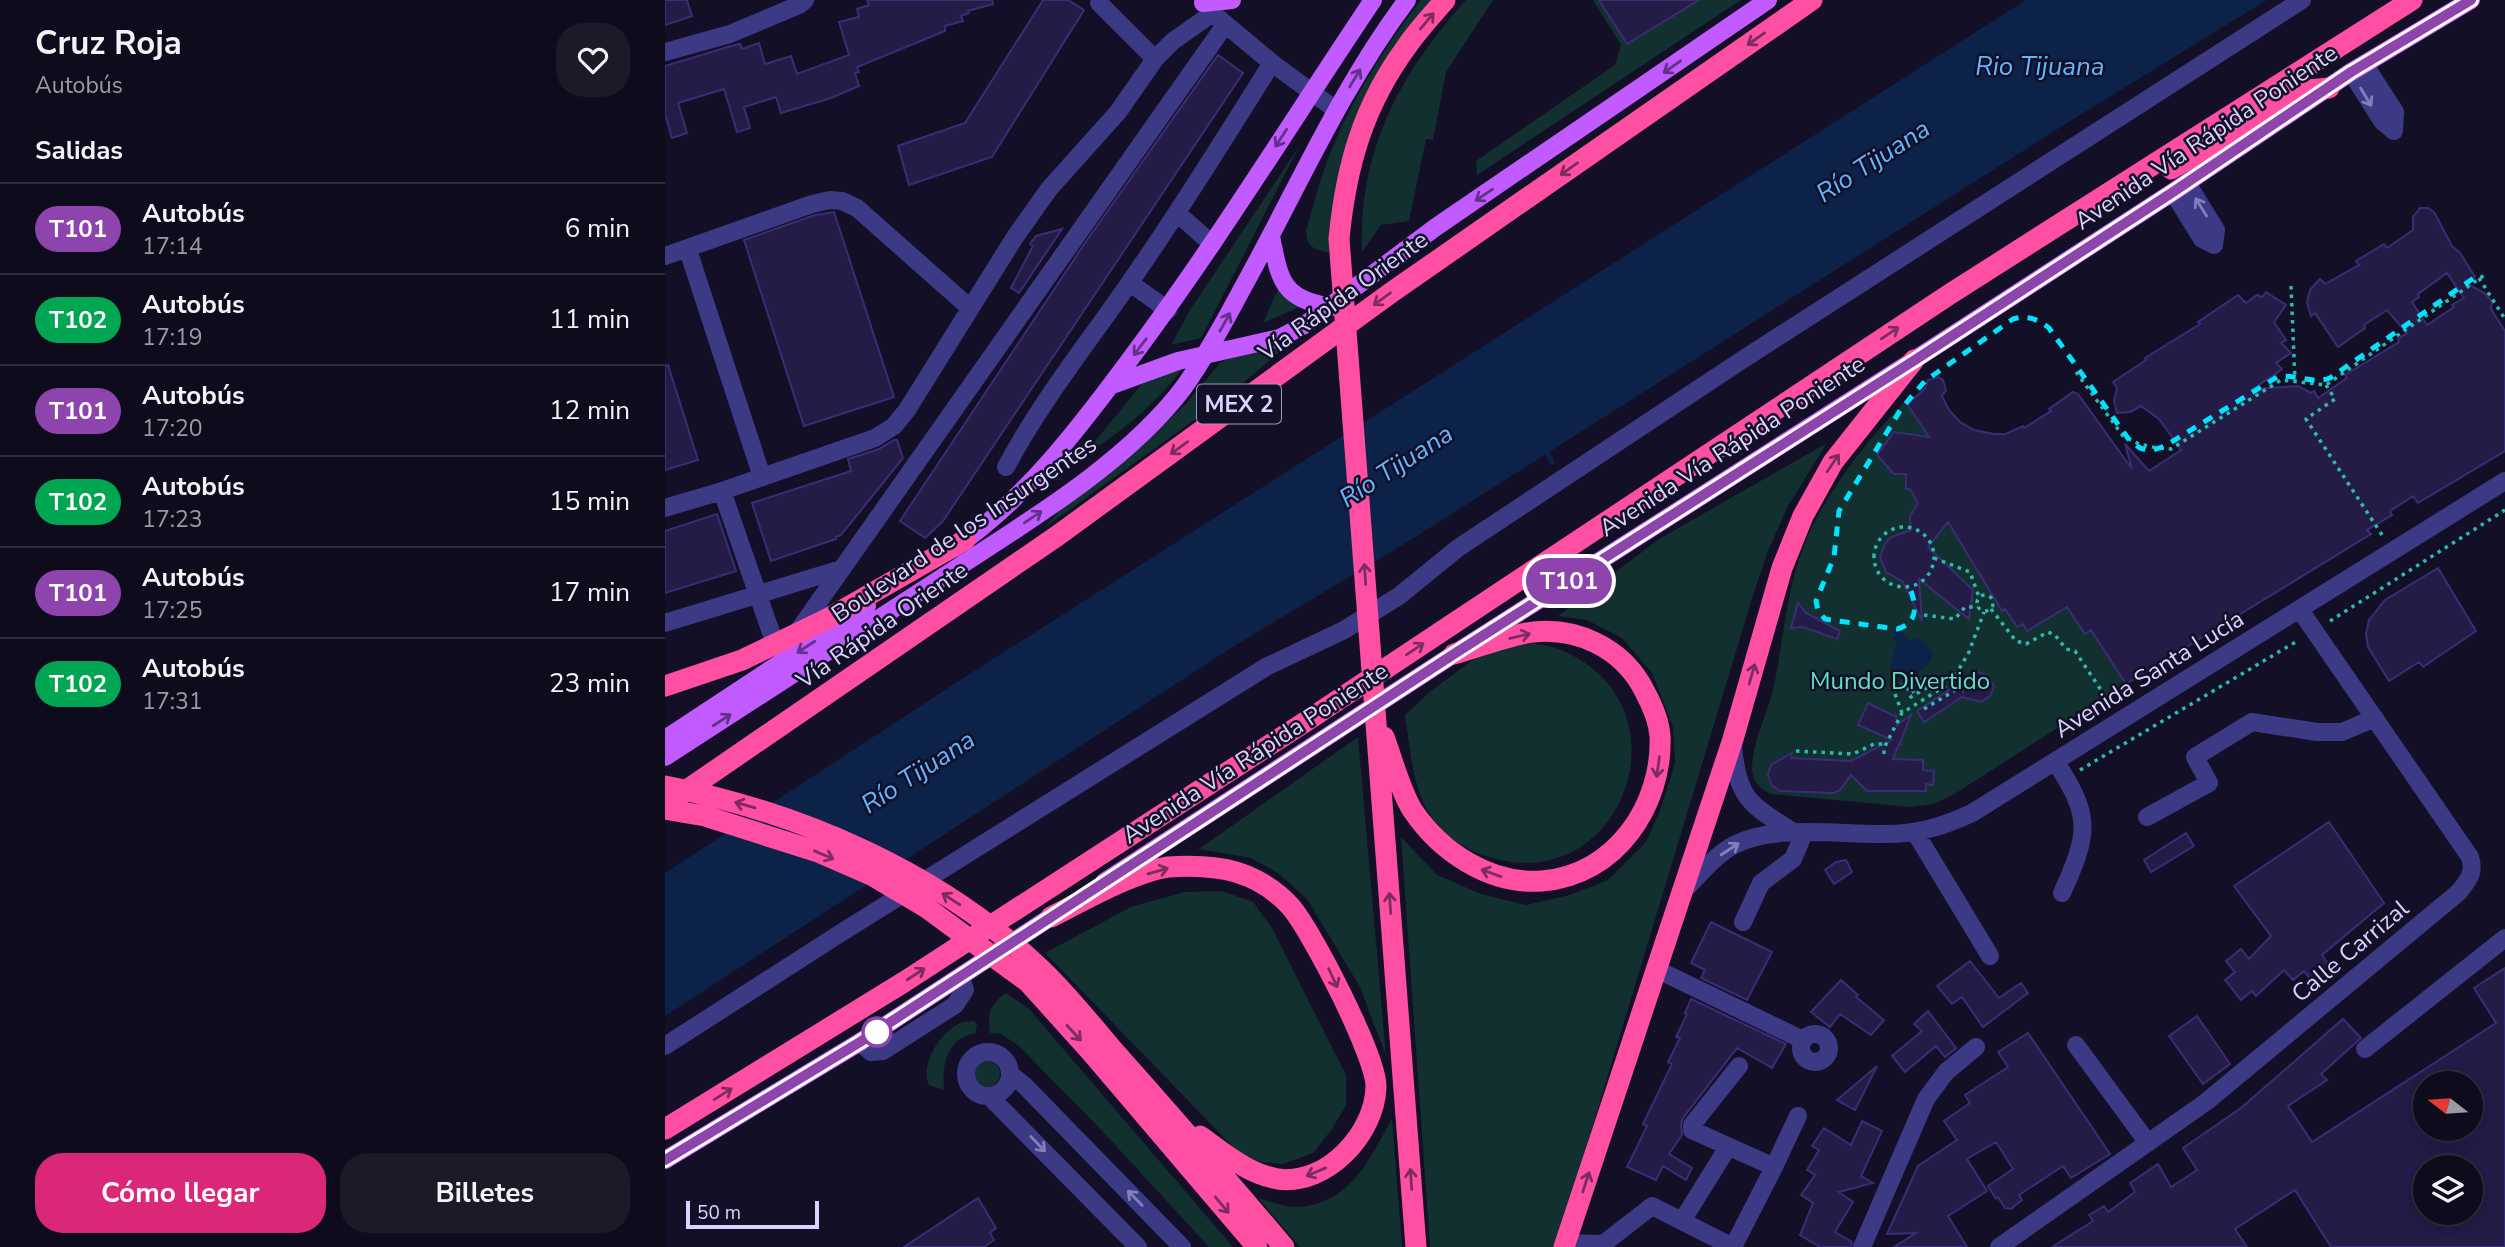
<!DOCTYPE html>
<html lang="es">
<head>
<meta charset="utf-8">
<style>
  body { margin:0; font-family:"Nunito Sans",sans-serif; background:#1c1929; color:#f1f3f6; height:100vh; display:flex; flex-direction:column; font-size:26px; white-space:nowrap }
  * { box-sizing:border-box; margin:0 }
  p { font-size:23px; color:#9b9ba3 }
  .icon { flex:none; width:38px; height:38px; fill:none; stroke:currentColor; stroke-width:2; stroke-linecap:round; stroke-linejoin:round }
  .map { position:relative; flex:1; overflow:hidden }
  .drawer { display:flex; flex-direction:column; background:#0e0b1c; width:665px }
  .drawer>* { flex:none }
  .badge { padding:0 14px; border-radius:23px; font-size:24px; line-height:46px }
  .needle { width:46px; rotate:287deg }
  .tools { position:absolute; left:1748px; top:1071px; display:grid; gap:14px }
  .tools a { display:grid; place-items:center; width:70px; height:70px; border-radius:50%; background:#0e0b1c; box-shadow:0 4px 18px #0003,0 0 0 2px #2e2b3b; font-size:35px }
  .scale { position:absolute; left:21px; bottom:18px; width:133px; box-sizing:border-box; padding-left:7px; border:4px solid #d9d4ff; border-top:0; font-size:19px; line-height:24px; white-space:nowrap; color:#d9d4ff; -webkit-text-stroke:5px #130f26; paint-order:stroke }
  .map>.badge { position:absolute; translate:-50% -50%; box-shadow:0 0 0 4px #fff }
  h2 { padding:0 35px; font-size:26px; line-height:63px }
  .round { display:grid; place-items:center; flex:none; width:74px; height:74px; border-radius:28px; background:#1c1929 }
  .summary { display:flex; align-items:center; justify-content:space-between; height:119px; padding:0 35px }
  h1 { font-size:33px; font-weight:700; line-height:52px }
  .cta { display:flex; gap:14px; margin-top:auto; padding:14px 35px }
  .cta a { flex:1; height:80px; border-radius:28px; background:#db2777; color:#fff; font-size:28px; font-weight:700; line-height:80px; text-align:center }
  .cta a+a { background:#1c1929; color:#f1f3f6 }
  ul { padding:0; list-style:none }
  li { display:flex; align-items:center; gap:21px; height:91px; padding:0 35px; border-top:2px solid #2e2b3b }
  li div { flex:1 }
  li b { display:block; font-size:26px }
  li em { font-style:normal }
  li .badge { min-width:77px; font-weight:700; text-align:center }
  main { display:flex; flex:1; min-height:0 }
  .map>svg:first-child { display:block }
  .green { fill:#12302f }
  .water { fill:#0c2248 }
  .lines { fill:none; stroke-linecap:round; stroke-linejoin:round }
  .stream { stroke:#0c2248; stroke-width:5 }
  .building { fill:#241b47; stroke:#3b2d73; stroke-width:2; fill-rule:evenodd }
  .path { stroke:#2fb8b0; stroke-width:3.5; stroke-dasharray:3.5 5; stroke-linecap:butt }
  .minor { stroke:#3d3a85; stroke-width:18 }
  .major { stroke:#c25bff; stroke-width:18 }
  .highway { stroke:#ff4fa3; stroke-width:21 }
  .rail { stroke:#00e5ff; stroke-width:5; stroke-dasharray:10 9; stroke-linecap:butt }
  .oneway { stroke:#7d2c5e }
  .oneway2 { stroke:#623188 }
  .oneway3 { stroke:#837fbc }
  .line-casing { stroke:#fff; stroke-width:16 }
  .line { stroke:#8e44ad; stroke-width:10 }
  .stop-dot { fill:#fff; stroke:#8e44ad; stroke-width:3.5 }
  .labels { text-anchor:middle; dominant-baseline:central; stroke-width:5; stroke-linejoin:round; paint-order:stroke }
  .shield { fill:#130f26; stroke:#9e99be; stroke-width:2 }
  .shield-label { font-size:23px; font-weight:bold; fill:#d9d4ff }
  .street-label { font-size:24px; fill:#d9d4ff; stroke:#130f26 }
  .park-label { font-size:24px; fill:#5fe0c0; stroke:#130f26 }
  .water-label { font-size:26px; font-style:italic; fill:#62b6ff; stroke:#130f26 }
</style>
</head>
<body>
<main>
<section class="drawer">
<div class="summary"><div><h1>Cruz Roja</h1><p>Autobús</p></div><a class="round"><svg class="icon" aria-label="heart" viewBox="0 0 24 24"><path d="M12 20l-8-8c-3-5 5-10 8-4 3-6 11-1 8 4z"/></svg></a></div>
<h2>Salidas</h2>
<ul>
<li><span class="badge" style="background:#8e44ad;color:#fff">T101</span><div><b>Autobús</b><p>17:14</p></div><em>6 min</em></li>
<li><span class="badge" style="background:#00a651;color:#fff">T102</span><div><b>Autobús</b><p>17:19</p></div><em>11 min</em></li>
<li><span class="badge" style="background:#8e44ad;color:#fff">T101</span><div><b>Autobús</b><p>17:20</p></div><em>12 min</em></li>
<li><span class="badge" style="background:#00a651;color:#fff">T102</span><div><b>Autobús</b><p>17:23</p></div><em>15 min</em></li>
<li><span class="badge" style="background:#8e44ad;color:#fff">T101</span><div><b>Autobús</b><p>17:25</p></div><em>17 min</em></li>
<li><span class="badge" style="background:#00a651;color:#fff">T102</span><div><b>Autobús</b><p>17:31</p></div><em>23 min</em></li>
</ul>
<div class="cta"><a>Cómo llegar</a><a>Billetes</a></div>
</section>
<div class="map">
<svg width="1840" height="1247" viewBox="0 0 1840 1247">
  <rect width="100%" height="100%" fill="#130f26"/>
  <path class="green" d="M756,0H766L727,48L702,95L669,254L650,249L643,243L641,231C648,207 654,182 663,159C685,102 719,48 756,0Z
    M801,0H828L781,72L768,140L761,139L744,221L716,225L697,252C694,149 734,75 801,0Z
    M928,0H934L962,44L1034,0H1076L812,175L811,161L950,65L956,45Z
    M635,145L536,338L506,345L525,310Z
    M615,285L639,305L598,323Z
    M630,339L560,398L379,528L400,504L481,441L520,405L555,363L566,357Z
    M521,363C496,401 456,432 418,456L476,385L494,372Z
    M1240,401L1302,497L1290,534L1336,611L1384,580L1426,630L1461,684L1288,795L1268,804L1247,807L1105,794C1095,788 1087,781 1087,769C1087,741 1103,713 1109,686C1120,632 1122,576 1148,525C1172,478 1204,439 1240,401Z
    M1162,443L1123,506L1103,551L1089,592L891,1247H765L736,837L772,875L816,894L861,905L905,895L943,880L981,842L995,811L1010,763L1008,727L987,673L957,638L922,620L893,616L994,539Z
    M860,642C871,645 885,645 896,650C1030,705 956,905 818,855C790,846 764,822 755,794C746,769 744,741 740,715L767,690L824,648Z
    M693,737L721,1056L695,987L642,899L613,873L586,858L534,849Z
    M557,891L588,902L607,928L681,1075V1105L667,1129L648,1153L618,1164L596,1162L574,1153L380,953L466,907L519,892Z
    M341,993L364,1009L568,1247H544L440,1134L354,1046L336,1034L325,1033C322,1013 325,1005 341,993Z
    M309,1021L312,1025L310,1033C281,1039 277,1065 279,1090L264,1085C255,1065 274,1034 293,1024C298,1021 303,1022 309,1021Z
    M309 1074a13 13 0 1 1 26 0a13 13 0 1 1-26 0Z
    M727,1118L737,1247H635L593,1198C605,1201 619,1207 631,1207C685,1205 705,1159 727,1118Z"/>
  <path class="water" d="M1361,0H1602L1402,123L744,541L566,648L0,1016V873L303,675Z
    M1230,629H1234L1244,641L1253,637L1268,653C1265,667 1247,680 1233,680L1225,667L1232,642L1227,636Z"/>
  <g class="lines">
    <path class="stream" d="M879,446L887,462"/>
  </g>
  <path class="building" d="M0,0H22L27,16L0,25Z
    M202,0H327L328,4L303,11L304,13L296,16L298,21L280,26V31L192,67L194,72L190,73L194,86L166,98L116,113L111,97L79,107L85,128L72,132L59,89L13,103L22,133L7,138L0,114V66L66,46L75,44L77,49L94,43L100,64L126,56L132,74L184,55L174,22L194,17L192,9L204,5Z
    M378,0H403L419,10L327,157L244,185L233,146L300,123Z
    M934,0H1034L962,44Z
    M553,55L578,73L278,521L260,538L235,521L422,240Z
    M1755,208H1763L1769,212L1787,246L1795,253L1810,277L1801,283L1821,294L1827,302L1826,309L1840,331V451L1753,503L1748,496L1725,511L1727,515L1702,530L1706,534L1461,684L1426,630L1420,634L1402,607L1362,631L1358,624L1352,627L1340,609L1337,611L1283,522L1263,547L1308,590L1304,619L1254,579L1257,621L1238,582L1221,572L1215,557L1221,542L1227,537L1246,530L1245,516L1253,503L1245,489H1241V474H1229L1212,455L1229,432L1264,437L1242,404L1260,389L1263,380L1273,377L1278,380L1281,390L1277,396L1284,410L1295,422L1309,430L1329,434H1341L1358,426L1359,428L1386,411L1384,409L1408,392L1413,394L1467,469L1460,444L1484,471L1516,450L1494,419L1476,406L1465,412L1452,413L1449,401L1452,388L1448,382L1481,360L1480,358L1535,324L1533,322L1573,295L1581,303L1592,295L1597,297L1601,292L1621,305L1609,322L1621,340L1616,343L1626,353L1611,363L1617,369L1588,389L1633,386L1646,393L1649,391L1653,398L1682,378L1680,375L1734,342L1733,339L1742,333L1722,310L1699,325L1700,328L1673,347L1650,313L1646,316L1642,302L1645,290L1655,279L1660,284L1694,265L1691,261L1719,244L1722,248L1748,230V217ZM1782,273L1799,298L1787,305L1789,307L1762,325L1747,302L1754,297L1753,294Z
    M169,212L229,397L139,426L79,240L150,215Z
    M397,229L354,293L346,288L368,246L365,244L371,236Z
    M3,365L33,460L0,470V366Z
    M229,440H232L238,458L176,535L171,537V539L106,561L87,503L186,471L183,459L214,449Z
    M52,514L71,571L0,593V531Z
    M1773,568L1811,631L1758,667L1754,662L1724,681L1703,647L1701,634L1704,620L1720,600Z
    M1133,603L1141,613L1175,631L1172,639L1138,627L1126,628Z
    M1312,672L1322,675L1329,686L1325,696L1316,702L1297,697L1259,722L1252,711L1293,684L1298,692L1299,679Z
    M1203,703L1229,716L1231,715L1232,725L1246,715L1235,743L1237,745L1234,744L1228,759L1258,760V770L1269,771L1268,785L1261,784V791H1202L1186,775L1175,790L1169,793L1116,791L1107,786L1103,775L1106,765L1127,753L1126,758L1186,761L1227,740L1193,725Z
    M1664,822L1719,903L1657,955L1667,970L1648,982L1639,971L1628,980L1619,970L1591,996L1587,991L1576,1000L1560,980L1570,972L1561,961L1576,949L1584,959L1606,936L1569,886Z
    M1521,833L1529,846L1486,872L1479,860Z
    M1181,860L1187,872L1169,884L1160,870L1171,862Z
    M1046,922L1107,952L1082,1000L1036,978L1040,970L1026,963Z
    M1305,961L1334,998L1356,983L1363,993L1318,1027L1297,997L1287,1004L1272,986Z
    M1840,968V1247H1666L1630,1190L1570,1229L1582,1247H1387L1428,1221L1424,1215L1439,1206L1443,1212L1470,1192L1465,1183L1493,1164L1506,1187L1532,1170L1518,1148L1576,1108L1678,1019L1696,1038L1656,1074L1662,1080L1623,1106L1647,1142L1831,1023L1809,988ZM1760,1083H1806V1129H1760ZM1760,1167H1806V1213H1760Z
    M1176,980L1193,995L1191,997L1219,1020L1206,1035L1175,1014L1165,1027L1146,1012Z
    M1026,999L1121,1044L1107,1068L1072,1048L1018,1118L1016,1125L1017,1135L1004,1154L1027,1168L1021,1180L998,1166L991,1180L962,1167L982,1126L978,1124L1007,1064L1003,1062L1015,1038L1011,1037L1022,1014L1020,1013Z
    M1263,1011L1291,1048L1280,1057L1271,1046L1240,1072L1227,1056L1257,1031L1249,1024Z
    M1532,1016L1565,1064L1538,1084L1504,1036Z
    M1363,1033L1445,1154L1406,1178L1398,1166L1354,1195L1357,1200L1346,1209L1340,1208L1333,1197L1331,1199L1323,1186L1348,1169L1331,1142L1302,1159L1322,1191L1283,1216L1302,1247H1229L1251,1233L1222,1234L1253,1166L1292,1140L1279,1121L1305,1103L1300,1095L1343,1067L1333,1052Z
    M1212,1066L1190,1110L1172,1100Z
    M1197,1121L1217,1131L1196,1176L1208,1183L1174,1192L1188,1202L1170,1232L1187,1242L1186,1247H1155L1135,1235L1148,1203L1136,1195L1150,1175L1142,1170L1154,1150L1147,1146L1159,1128L1186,1145Z
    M313,1198L331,1228L325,1233L329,1240L319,1247H239Z"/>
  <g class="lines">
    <path class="path" d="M1814,278L1840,319
      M1626,286L1630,381
      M1411,372L1458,436L1474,444L1492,448L1506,449L1616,380L1661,385L1821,274
      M1661,385L1670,399L1641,419L1719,538
      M1209 557a30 30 0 1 1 60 0a30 30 0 1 1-60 0Z
      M1269,558L1305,572L1314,597
      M1312 603a8 8 0 1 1 16 0a8 8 0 1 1-16 0Z
      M1326,609L1351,641L1361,644L1383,632L1390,635L1401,649L1410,651L1446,705
      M1259,615L1290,619L1300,607H1313
      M1665,621L1840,510
      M1237,683L1241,690L1256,680L1259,684L1244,694L1246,697L1265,686L1269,693
      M1230,694L1237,713
      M1259,709L1289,691V686L1285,680
      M1131,751L1188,754L1209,744H1221
      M1219,754V748L1237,713L1280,686L1290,676L1304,652L1319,612
      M1415,770L1634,640"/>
    <path class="minor" d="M434,3L490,59
      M552,17L607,63L671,110
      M0,52L65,34L134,5L140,0
      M1699,64L1730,112L1729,131
      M1686,72L1717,121L1729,131
      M1508,192L1537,239L1549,245L1551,230L1522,183
      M512,213L547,244
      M23,250L97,477
      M0,256L147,204L165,200L177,201L192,208L305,308
      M465,283L503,310
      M341,467C376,401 423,343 465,282C515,211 560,137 607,63
      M57,491L110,644
      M0,508L57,491L210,438L229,426L242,410L350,237L384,189L453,112L490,59L508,41L548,13
      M0,623L176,569
      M131,634L560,25
      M1068,745C1072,800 1086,805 1130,833
      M1390,761C1427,817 1424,833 1397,893
      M1482,817L1544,783L1530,757L1587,722L1652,732H1677L1710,718
      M1250,832L1325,956
      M1017,892C1033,877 1050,855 1069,845C1109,824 1175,835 1219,834C1253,834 1277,827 1307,813L1840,481
      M1078,922L1096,883L1128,859L1139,833
      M991,969L1138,1040
      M1136 1048a14 14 0 1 1 28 0a14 14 0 1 1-28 0Z
      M195,1042L206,1052L218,1051L290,1005L300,990L296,977
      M1411,1045L1483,1143
      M0,1046L171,936L601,667L679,630L734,596L793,548L1077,360L1637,0
      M1700,1049L1840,938
      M301 1074a22 22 0 1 1 44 0a22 22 0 1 1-44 0Z
      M1074,1066L1027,1125V1130L1109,1167L1133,1116
      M345,1074L359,1085L517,1247
      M325,1097L473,1247
      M1017,1221L1063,1147
      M901,1243L938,1244L987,1206L1068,1247
      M1068,1247L1109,1167
      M1197,1247L1261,1099L1281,1072L1311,1047
      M1334,1247L1541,1102L1794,892C1804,879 1810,873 1805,857L1635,610"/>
    <path class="major" d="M538,3L567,0
      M606,236C615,282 617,298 666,307
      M447,385L513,361L615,338L641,324L771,227L1103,0
      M289,548C358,501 411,432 460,366C549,248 626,122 708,0
      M0,739L202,606
      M0,757C95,696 189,634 284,573C362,522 463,462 519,387C541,356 559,323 577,289C631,192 675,89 742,0
      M439,882L789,654L1249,360L1508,192L1686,72L1806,0
      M0,1160L195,1042L395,911"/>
    <path class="highway" d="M1506,169L1643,90L1664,88
      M0,686L77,660L160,620L300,540
      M719,737C727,758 736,793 748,811C776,852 825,885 877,881C950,876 998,805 995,736C994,721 987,705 980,692C958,647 909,625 861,633C837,638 813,647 789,654
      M0,786C138,813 275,873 377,970C403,995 425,1023 448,1050C506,1115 563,1181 619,1247
      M0,805L392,536L727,292L1147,0
      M0,809L40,816L153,852L208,876L262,908L300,936L363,982L426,1052L592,1247
      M386,917C418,901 468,872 503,867C517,866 536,866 551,868C579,871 606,885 625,906C646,929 712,1058 711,1087C710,1133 662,1186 613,1179C583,1174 559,1153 535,1136
      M0,1129L239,982L637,724L1285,294L1747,0
      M751,1247L674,239C681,166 698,106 742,46C753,30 767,15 780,0
      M899,1247L1068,739L1117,568L1138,516L1168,462L1249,360"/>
    <path class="rail" d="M1246,591C1252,607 1252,624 1232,629L1166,620L1160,619L1153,611L1151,601L1169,557L1174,511L1236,409L1260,381L1348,319C1361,315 1374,319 1384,328L1465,441L1475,448L1485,451L1500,446L1612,377C1629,373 1648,385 1665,378L1813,275"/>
  </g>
  <defs><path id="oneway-shaft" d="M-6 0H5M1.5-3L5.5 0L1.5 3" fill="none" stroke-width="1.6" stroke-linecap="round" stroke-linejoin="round" transform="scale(1.75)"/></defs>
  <g class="oneway">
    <use href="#oneway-shaft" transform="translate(762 21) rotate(-50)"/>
    <use href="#oneway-shaft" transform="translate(1091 39) rotate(145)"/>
    <use href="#oneway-shaft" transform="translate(904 169) rotate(145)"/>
    <use href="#oneway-shaft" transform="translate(717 299) rotate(144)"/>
    <use href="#oneway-shaft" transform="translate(1225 333) rotate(-34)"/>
    <use href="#oneway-shaft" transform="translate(514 448) rotate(144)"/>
    <use href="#oneway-shaft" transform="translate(1168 463) rotate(-56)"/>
    <use href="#oneway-shaft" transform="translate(700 574) rotate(-94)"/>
    <use href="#oneway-shaft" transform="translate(855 636) rotate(-13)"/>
    <use href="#oneway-shaft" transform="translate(750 649) rotate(-34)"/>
    <use href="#oneway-shaft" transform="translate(1087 674) rotate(-74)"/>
    <use href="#oneway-shaft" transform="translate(993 767) rotate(98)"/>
    <use href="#oneway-shaft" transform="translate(80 805) rotate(-164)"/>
    <use href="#oneway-shaft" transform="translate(159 855) rotate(23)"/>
    <use href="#oneway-shaft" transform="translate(493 871) rotate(-16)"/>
    <use href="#oneway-shaft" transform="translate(826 873) rotate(-160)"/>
    <use href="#oneway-shaft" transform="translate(286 899) rotate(-147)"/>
    <use href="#oneway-shaft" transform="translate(725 903) rotate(-94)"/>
    <use href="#oneway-shaft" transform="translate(251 974) rotate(-33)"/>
    <use href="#oneway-shaft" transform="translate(668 978) rotate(65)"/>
    <use href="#oneway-shaft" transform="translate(409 1033) rotate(48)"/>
    <use href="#oneway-shaft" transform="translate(58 1094) rotate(-32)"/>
    <use href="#oneway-shaft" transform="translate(651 1172) rotate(157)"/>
    <use href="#oneway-shaft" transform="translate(746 1179) rotate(-94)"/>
    <use href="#oneway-shaft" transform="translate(921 1182) rotate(-72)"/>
    <use href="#oneway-shaft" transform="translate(557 1205) rotate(50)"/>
  </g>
  <g class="oneway2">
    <use href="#oneway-shaft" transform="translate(1007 67) rotate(145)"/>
    <use href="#oneway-shaft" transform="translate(690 78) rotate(-59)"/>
    <use href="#oneway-shaft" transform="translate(616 138) rotate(123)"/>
    <use href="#oneway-shaft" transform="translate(819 195) rotate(146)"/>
    <use href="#oneway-shaft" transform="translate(560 322) rotate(-61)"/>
    <use href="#oneway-shaft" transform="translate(475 347) rotate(127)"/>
    <use href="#oneway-shaft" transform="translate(368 517) rotate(-34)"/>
    <use href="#oneway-shaft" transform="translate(141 647) rotate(147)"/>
    <use href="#oneway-shaft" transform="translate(57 720) rotate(-33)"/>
  </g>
  <g class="oneway3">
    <use href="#oneway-shaft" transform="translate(1701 97) rotate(59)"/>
    <use href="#oneway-shaft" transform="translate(1536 207) rotate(-122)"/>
    <use href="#oneway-shaft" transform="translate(1065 849) rotate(-33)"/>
    <use href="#oneway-shaft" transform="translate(373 1144) rotate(46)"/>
    <use href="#oneway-shaft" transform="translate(470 1198) rotate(-134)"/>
  </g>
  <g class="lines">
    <defs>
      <path id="line" d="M0,1160L195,1042L789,654L1250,360L1508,192L1686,72L1806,0"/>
    </defs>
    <use href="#line" class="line-casing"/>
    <use href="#line" class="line"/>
  </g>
  <circle class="stop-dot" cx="212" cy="1032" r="14"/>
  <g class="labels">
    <rect class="shield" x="532" y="384.5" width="84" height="39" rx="5"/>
    <g class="shield-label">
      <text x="574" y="404">MEX 2</text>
    </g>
    <g class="street-label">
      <text transform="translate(1541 137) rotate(-34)">Avenida Vía Rápida Poniente</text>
      <text transform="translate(678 296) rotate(-36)">Vía Rápida Oriente</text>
      <text transform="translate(1067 446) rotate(-33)">Avenida Vía Rápida Poniente</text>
      <text transform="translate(299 529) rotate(-34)">Boulevard de los Insurgentes</text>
      <text transform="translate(217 625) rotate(-35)">Vía Rápida Oriente</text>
      <text transform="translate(1484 674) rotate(-32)">Avenida Santa Lucía</text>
      <text transform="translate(590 753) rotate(-33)">Avenida Vía Rápida Poniente</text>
      <text transform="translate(1685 951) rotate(-40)">Calle Carrizal</text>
    </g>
    <g class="park-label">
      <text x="1235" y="681">Mundo Divertido</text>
    </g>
    <g class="water-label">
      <text x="1375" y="66">Rio Tijuana</text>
      <text transform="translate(1208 161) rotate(-33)">Río Tijuana</text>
      <text transform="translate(731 466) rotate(-33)">Río Tijuana</text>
      <text transform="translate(253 772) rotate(-33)">Río Tijuana</text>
    </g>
  </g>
</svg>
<div class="tools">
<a><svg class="needle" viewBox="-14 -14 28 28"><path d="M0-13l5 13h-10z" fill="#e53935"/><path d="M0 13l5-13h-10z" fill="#9b9ba3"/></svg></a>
<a><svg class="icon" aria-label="layers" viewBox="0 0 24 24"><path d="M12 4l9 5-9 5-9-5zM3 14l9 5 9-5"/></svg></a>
</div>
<div class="scale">50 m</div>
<b class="badge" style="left:904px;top:581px;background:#8e44ad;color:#fff">T101</b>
</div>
</main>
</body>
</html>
